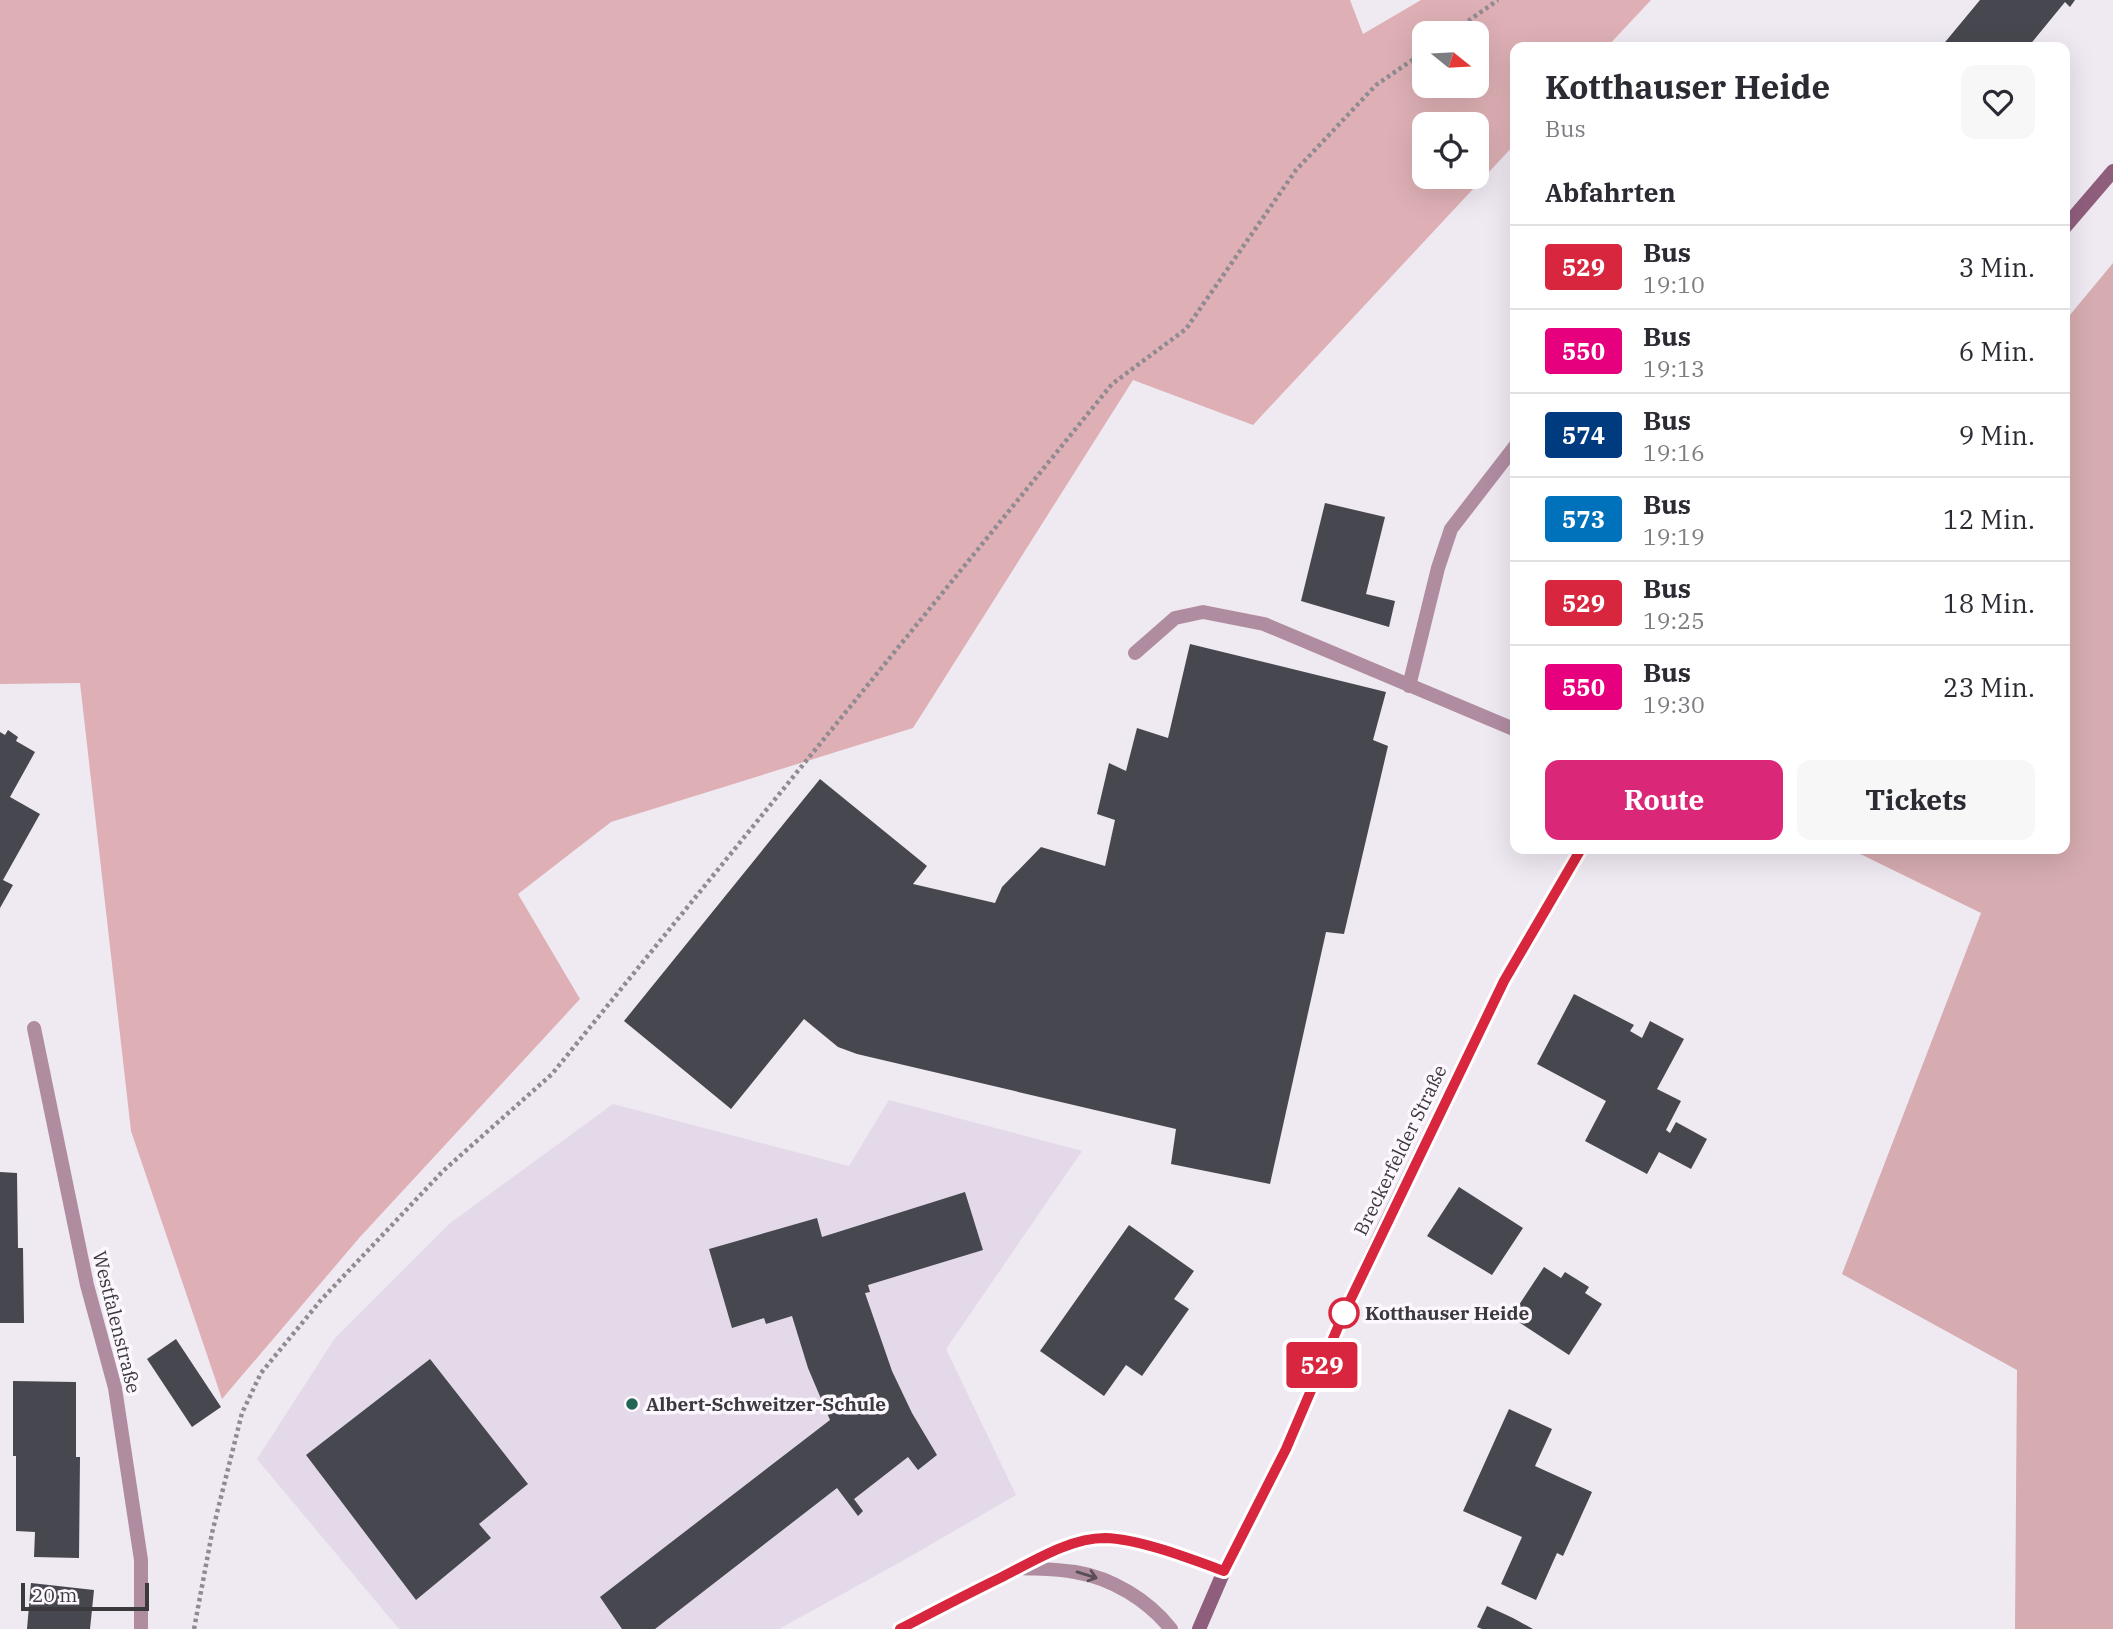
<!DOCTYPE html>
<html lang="de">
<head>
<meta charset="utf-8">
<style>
  body { margin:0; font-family:"IBM Plex Serif",serif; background:#f7f7f7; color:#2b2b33; height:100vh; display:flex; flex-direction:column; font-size:26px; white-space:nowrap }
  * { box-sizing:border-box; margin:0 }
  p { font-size:23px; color:#7c7c81 }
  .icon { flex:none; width:38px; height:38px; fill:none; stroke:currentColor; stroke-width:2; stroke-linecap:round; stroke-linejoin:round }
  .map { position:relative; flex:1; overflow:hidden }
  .details { position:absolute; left:1510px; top:42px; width:560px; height:812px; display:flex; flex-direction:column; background:#fff; border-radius:14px; box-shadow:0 7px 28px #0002 }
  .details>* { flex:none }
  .badge { padding:0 14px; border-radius:5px; font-size:24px; line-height:46px }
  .needle { width:46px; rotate:108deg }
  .buttons { position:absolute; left:1412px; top:21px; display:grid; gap:14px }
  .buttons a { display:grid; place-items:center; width:77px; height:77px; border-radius:14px; background:#fff; box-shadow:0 7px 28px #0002; font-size:35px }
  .scale { position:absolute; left:21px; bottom:18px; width:128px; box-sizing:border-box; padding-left:7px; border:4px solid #3b393c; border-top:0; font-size:19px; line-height:24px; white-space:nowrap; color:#3b393c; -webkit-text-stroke:5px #fcf6ff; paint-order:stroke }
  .map>.badge { position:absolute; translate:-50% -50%; box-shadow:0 0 0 4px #fff }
  h2 { padding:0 35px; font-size:26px; line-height:63px }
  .round { display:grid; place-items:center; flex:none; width:74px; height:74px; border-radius:14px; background:#f7f7f7 }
  .headline { display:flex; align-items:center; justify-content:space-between; height:119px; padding:0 35px }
  h1 { font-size:33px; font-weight:700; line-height:52px }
  .action { display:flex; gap:14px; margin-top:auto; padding:14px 35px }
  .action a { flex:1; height:80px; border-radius:14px; background:#db2777; color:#fff; font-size:28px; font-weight:700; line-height:80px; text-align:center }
  .action a+a { background:#f7f7f7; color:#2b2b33 }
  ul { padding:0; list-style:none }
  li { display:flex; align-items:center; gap:21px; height:84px; padding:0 35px; border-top:2px solid #e1e1e2 }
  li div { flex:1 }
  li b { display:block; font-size:26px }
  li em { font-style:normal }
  li .badge { min-width:77px; font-weight:700; text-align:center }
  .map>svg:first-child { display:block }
  .built { fill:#e3d9e8 }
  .green { fill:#d6acb0 }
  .forest { fill:#deb0b5; fill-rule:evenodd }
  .building { fill:#47474f }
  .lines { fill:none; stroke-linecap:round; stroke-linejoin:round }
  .path { stroke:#8f8b91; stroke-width:4.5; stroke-dasharray:3.5 3.5; stroke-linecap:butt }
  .service { stroke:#b08ca1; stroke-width:14 }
  .minor { stroke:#b08ca1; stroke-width:14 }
  .secondary { stroke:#905e7d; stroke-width:14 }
  .oneway { stroke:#584e55 }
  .line-casing { stroke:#fff; stroke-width:16 }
  .line { stroke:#d7263d; stroke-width:10 }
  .stop-dot { fill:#fff; stroke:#d7263d; stroke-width:3.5 }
  .poi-dot { fill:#226555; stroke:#fcf6ff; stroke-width:2.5 }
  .labels { text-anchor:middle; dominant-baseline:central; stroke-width:7; stroke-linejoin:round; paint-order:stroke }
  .street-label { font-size:19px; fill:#3b393c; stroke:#fcf6ff }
  .stop-label { font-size:19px; font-weight:bold; fill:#3b393c; stroke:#fcf6ff; text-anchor:start }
  .poi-label { font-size:19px; font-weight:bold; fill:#3b393c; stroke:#fcf6ff; text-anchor:start }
</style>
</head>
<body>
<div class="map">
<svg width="2113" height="1629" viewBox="0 0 2113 1629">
  <rect width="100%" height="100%" fill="#efe9f2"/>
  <path class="built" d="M889,1100L1082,1151L946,1349L1016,1495L904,1560L779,1629H399L257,1459L335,1338L449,1224L613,1104L849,1166Z"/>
  <path class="green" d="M2113,263V1629H2015L2017,1370L1842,1274L1981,913L1850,849H2065V321Z"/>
  <path class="forest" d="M0,0H1350L1363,34L1421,0H1651L1607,47H1516L1515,144L1253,425L1133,380L913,728L611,822L518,894L580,999L360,1237L222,1399L131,1131L80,683L0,684ZM1424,33H1477V86H1424ZM1424,124H1477V177H1424Z"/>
  <path class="building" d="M1980,0H2075L2070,7L2065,2L2028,47H1941Z
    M1325,503L1385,517L1366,594L1395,601L1389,627L1301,601Z
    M1190,644L1386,692L1373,740L1388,746L1344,934L1326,932L1270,1184L1171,1164L1176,1129L857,1054L838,1047L804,1019L731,1109L624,1021L820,779L927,866L913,884L995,903L1002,887L1041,847L1105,866L1115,820L1097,814L1109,763L1126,771L1137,728L1168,738Z
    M8,730L18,737L16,741L35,752L10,797L40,814L3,880L13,885L0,908V732L5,735Z
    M1574,994L1634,1025L1630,1031L1642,1038L1650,1021L1684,1039L1657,1089L1681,1101L1666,1130L1670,1133L1676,1122L1707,1139L1691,1169L1659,1152L1647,1174L1585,1141L1606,1101L1537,1064Z
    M0,1172L17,1173L18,1248H23L24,1323H0Z
    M1459,1187L1523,1228L1492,1275L1427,1236Z
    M965,1192L983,1250L868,1285L870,1292L865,1293L892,1371L912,1413L937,1455L918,1470L908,1457L854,1499L863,1511L858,1516L837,1488L655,1629H622L600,1597L830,1420L808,1368L792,1316L766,1324L764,1318L732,1328L709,1249L817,1218L822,1237Z
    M1129,1225L1194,1271L1174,1299L1189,1309L1142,1376L1126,1365L1104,1396L1040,1351Z
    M1544,1267L1561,1278L1565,1272L1589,1287L1585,1293L1602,1304L1569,1355L1511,1317Z
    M176,1339L221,1407L192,1427L147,1359Z
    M430,1359L528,1484L479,1524L491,1538L416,1600L306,1455Z
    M13,1381L76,1382V1457H80L79,1558L34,1557L35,1532L16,1531V1456H13Z
    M1509,1409L1552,1429L1535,1466L1592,1492L1563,1556L1557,1553L1536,1600L1501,1584L1522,1537L1463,1511Z
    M31,1583L94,1590L90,1629H27Z
    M1487,1606L1513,1618L1533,1629H1482L1477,1627Z"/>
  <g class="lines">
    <path class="path" d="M1451,33L1498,0
      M194,1629L212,1533L242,1413L261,1373L321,1300L443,1171L552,1074L1112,384L1186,329L1296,170L1376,85L1424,52"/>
    <path class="service" d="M1135,653L1175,618L1203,612L1264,624L1516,730
      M1409,686L1438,568L1451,529L1516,445"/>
    <path class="minor" d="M34,1028L87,1285L115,1388L141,1560V1629
      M1021,1568C1039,1569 1058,1569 1075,1572C1112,1578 1148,1600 1171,1629
      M900,1629C934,1612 967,1595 1000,1577C1032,1562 1069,1538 1105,1538C1140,1539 1191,1559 1224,1571"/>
    <path class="secondary" d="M2065,227L2113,171
      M1199,1629L1224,1571L1286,1449L1344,1313L1385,1225L1504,981L1581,849"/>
  </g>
  <defs><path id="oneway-shaft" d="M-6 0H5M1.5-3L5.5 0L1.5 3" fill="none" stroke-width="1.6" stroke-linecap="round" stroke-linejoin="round" transform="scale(1.75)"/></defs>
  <use class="oneway" href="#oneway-shaft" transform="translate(1087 1575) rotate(17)"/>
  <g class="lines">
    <defs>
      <path id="line" d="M900,1629C933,1612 967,1594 1000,1578C1032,1562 1069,1538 1105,1538C1140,1539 1191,1559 1224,1571L1286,1449L1344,1313L1504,981L1581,849"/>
    </defs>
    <use href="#line" class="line-casing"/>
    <use href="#line" class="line"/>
  </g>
  <circle class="stop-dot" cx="1344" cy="1313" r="14"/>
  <circle class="poi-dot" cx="632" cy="1404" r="7"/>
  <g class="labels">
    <g class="street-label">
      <text transform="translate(1400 1150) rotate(-64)">Breckerfelder Straße</text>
      <text transform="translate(117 1322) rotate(76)">Westfalenstraße</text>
    </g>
    <g class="stop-label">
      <text x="1365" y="1313">Kotthauser Heide</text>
    </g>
    <g class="poi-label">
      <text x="646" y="1404">Albert-Schweitzer-Schule</text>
    </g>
  </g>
</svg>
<div class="buttons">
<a><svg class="needle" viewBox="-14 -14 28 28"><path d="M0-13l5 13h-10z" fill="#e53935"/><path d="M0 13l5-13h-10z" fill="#7c7c81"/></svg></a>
<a><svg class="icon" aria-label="locate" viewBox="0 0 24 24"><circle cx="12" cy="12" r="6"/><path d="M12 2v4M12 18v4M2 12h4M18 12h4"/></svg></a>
</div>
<div class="scale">20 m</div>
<b class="badge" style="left:1322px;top:1365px;background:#d7263d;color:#fff">529</b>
<section class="details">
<div class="headline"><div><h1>Kotthauser Heide</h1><p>Bus</p></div><a class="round"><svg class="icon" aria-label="heart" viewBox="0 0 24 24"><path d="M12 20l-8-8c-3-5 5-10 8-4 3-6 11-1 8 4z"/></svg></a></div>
<h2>Abfahrten</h2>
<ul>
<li><span class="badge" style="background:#d7263d;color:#fff">529</span><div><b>Bus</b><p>19:10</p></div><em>3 Min.</em></li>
<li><span class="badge" style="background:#e6007e;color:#fff">550</span><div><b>Bus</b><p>19:13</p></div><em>6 Min.</em></li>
<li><span class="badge" style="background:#003b80;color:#fff">574</span><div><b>Bus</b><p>19:16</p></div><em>9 Min.</em></li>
<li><span class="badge" style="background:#0072bc;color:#fff">573</span><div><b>Bus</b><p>19:19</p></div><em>12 Min.</em></li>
<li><span class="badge" style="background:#d7263d;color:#fff">529</span><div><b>Bus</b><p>19:25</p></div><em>18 Min.</em></li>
<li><span class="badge" style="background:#e6007e;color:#fff">550</span><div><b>Bus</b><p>19:30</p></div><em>23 Min.</em></li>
</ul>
<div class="action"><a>Route</a><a>Tickets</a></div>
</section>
</div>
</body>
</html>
